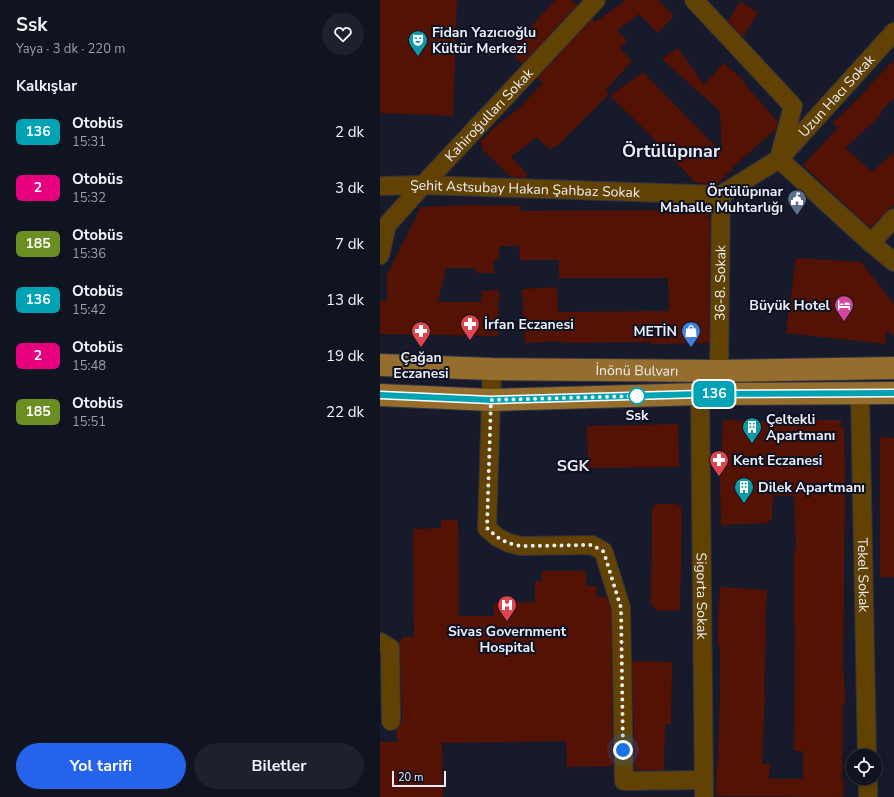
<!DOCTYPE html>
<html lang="tr">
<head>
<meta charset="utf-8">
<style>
  body { margin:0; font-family:"Nunito Sans",sans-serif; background:#1e212d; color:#f1f3f6; height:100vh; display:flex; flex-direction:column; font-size:15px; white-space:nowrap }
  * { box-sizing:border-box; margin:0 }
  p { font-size:13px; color:#9c9ea5 }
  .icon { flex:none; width:22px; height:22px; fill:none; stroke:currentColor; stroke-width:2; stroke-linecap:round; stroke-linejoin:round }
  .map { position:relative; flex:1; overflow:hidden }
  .side { display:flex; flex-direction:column; background:#101420; width:380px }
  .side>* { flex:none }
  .badge { padding:0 8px; border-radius:6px; font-size:14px; line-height:26px }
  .fabs { position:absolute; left:466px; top:749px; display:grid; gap:8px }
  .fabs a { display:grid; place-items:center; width:36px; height:36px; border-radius:50%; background:#101420; box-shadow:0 2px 10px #0003,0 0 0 1px #30333e; font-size:20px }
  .scale { position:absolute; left:12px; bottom:10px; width:54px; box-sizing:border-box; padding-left:4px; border:2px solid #ebeef9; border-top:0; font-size:11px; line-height:14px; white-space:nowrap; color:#ebeef9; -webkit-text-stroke:3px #0d1120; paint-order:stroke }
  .you { position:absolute; width:20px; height:20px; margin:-10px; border:3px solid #fff; border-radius:50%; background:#1a73e8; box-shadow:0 0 0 6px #1a73e833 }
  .map>.badge { position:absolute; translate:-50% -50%; box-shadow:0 0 0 2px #fff }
  h2 { padding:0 16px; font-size:15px; line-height:36px }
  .round { display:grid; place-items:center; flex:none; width:42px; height:42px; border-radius:21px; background:#1e212d }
  .summary { display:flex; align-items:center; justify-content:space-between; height:68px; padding:0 16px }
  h1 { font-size:19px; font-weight:700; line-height:30px }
  .cta { display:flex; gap:8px; margin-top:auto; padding:8px 16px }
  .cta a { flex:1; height:46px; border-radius:24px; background:#2563eb; color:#fff; font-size:16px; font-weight:700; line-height:46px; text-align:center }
  .cta a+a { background:#1e212d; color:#f1f3f6 }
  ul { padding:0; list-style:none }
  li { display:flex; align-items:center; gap:12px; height:56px; padding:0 16px }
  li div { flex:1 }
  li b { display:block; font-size:15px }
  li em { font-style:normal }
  li .badge { min-width:44px; font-weight:700; text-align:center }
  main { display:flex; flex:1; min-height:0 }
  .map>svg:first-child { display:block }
  .building { fill:#541204 }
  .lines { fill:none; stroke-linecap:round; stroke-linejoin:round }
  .minor-casing { stroke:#303343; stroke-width:20 }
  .major-casing { stroke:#303343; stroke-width:24 }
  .minor { stroke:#624202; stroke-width:18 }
  .major { stroke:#956e2e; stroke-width:22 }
  .line-casing { stroke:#fff; stroke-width:9 }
  .line { stroke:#00a3b4; stroke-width:6 }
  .walk { stroke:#ebeef9; stroke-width:4; stroke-dasharray:0 7.2 }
  .stop-dot { fill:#fff; stroke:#00a3b4; stroke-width:2 }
  .labels { text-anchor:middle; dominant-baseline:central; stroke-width:4; stroke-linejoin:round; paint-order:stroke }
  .poi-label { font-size:14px; font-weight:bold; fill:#ebeef9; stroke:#0d1120; text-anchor:start }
  .street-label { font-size:14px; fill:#ebeef9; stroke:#0d1120 }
  .stop-label { font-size:14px; font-weight:bold; fill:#ebeef9; stroke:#0d1120 }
  .quarter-label { font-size:16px; font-weight:bold; fill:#ebeef9; stroke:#0d1120 }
  .district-label { font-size:18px; font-weight:bold; fill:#ebeef9; stroke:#0d1120 }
</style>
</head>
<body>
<main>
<section class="side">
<div class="summary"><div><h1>Ssk</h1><p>Yaya · 3 dk · 220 m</p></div><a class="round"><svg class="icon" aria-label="heart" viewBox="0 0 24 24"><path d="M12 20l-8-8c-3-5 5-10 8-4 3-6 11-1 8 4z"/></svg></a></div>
<h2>Kalkışlar</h2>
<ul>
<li><span class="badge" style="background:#00a3b4;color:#fff">136</span><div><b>Otobüs</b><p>15:31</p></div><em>2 dk</em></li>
<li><span class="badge" style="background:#e6007e;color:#fff">2</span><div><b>Otobüs</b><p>15:32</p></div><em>3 dk</em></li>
<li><span class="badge" style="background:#6b8e23;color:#fff">185</span><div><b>Otobüs</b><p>15:36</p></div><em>7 dk</em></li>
<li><span class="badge" style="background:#00a3b4;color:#fff">136</span><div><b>Otobüs</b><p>15:42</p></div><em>13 dk</em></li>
<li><span class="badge" style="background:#e6007e;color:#fff">2</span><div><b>Otobüs</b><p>15:48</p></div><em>19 dk</em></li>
<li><span class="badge" style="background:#6b8e23;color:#fff">185</span><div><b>Otobüs</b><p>15:51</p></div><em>22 dk</em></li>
</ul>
<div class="cta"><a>Yol tarifi</a><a>Biletler</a></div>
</section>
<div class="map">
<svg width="514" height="797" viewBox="0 0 514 797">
  <rect width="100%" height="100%" fill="#161a2a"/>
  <path class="building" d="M0,0H77L73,116L0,113Z
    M175,0H191L197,5L142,64L135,57L137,56L130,50Z
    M243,0H278L294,16L278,33L259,14L237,30L247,41L240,48L252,61L225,91L229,94L175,148L174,146L170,150L157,137L131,157L148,175L145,178L131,177L101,148L103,146L100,142L112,130V129L138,109L163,83L157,78L212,19L215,22L245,1Z
    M360,1L378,12L363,37L348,21Z
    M298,48L324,85L344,63L364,81L363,82L398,122L396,129L363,158L337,184L316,183L264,129L230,96L263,72L342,153L340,111L282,59Z
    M514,60V98L500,112L502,114L465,148L492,172L514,152V204L490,228L423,165L458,128L453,123L489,88L488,87Z
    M89,205L141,206V211L328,210V219H330L329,343L271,344V342L182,343V341L145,343L142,289L177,287L178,312L289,311L288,278H179V260H140L139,246H119V259H114V273H96V268H66L58,302H101L102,291L119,290L118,336L0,334V301H7V275L41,207Z
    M416,258L481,262L514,304V336L506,330L505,344L406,333Z
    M343,420L419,423V420H461V427H464L465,481L463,675H464L465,705H463L462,780H464L463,797L336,796L337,765H338L340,688V646H338V621L340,587L387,590L385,626H386L384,692H385L382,764H390L389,779H423V751H414L415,625H414V550H416L414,496L393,495L392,520H388V523L341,525L340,484Z
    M298,424L299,467L208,468L207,426Z
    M500,437L514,438V577H500Z
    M276,504H295L301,506L302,514L300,610L278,611L271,605L272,509Z
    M61,520H78L79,616H114V603L155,602V581H162V571H206V586H216L217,597H227L231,610L233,766L187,767L186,741L62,743L63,797H0V742H17L16,730L20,726L22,721L20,648L19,642H21L22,637H34L33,529L61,528Z
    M252,661L292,662L291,724H285L284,770H255Z"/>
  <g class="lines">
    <defs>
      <g id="minor">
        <path d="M314,0L413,106L399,159L491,243L514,262"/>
        <path id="s1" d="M0,186L43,185L341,195L399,159L514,32"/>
        <path d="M491,243L514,218"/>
        <path id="s2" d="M0,255L7,225L43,185L216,0"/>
        <path d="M112,369L107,528L117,537L129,543L141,546L212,545L223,551L225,556L241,608L244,781L323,780"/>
        <path id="s3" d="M339,371L341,195"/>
        <path id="s4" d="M480,393L487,756"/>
        <path id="s5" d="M320,394L324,797"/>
        <path d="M0,642L10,648L11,721"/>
        <path d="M488,778V797"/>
      </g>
      <g id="major">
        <path id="s6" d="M0,365L112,369L339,371L514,368"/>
        <path d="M0,395L111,400L320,394L514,393"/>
      </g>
    </defs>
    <use href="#minor" class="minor-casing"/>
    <use href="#major" class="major-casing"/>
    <use href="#minor" class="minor"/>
    <use href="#major" class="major"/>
  </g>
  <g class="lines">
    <defs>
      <path id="line" d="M0,395L111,400L320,394L514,393"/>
    </defs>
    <use href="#line" class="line-casing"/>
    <use href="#line" class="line"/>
    <path class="walk" d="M243,750L241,608L225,556L223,551L212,545L141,546L128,543L117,537L107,528L111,400L257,396"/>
  </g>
  <defs>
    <symbol id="theatre-pin" viewBox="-11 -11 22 30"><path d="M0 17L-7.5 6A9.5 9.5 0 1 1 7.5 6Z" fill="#0f9aa8" stroke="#0d1120"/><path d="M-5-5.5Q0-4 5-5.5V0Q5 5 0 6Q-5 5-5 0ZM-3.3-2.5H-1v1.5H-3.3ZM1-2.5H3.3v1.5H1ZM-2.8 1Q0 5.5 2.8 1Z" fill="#fff"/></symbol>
    <symbol id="civic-pin" viewBox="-11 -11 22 30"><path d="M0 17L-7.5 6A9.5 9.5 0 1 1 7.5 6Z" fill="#5c6f8a" stroke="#0d1120"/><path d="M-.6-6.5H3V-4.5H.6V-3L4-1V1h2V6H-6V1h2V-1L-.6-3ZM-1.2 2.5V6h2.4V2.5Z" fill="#fff"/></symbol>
    <symbol id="hotel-pin" viewBox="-11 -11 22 30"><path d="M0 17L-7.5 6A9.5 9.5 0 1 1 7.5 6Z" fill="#d1479c" stroke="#0d1120"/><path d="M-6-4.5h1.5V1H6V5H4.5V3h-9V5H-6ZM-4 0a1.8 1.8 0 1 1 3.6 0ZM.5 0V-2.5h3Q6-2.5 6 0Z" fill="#fff"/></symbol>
    <symbol id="pharmacy-pin" viewBox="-11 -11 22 30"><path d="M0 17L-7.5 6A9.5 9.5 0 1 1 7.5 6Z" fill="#e0444e" stroke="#0d1120"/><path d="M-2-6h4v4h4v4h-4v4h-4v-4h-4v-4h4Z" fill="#fff"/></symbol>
    <symbol id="shop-pin" viewBox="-11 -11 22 30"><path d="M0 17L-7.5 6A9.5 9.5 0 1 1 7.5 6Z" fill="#3f7fe0" stroke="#0d1120"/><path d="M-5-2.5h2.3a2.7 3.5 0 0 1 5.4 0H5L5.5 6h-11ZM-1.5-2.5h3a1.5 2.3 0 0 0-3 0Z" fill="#fff"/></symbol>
    <symbol id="building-pin" viewBox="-11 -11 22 30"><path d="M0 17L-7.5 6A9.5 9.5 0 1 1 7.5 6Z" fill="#0f9aa8" stroke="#0d1120"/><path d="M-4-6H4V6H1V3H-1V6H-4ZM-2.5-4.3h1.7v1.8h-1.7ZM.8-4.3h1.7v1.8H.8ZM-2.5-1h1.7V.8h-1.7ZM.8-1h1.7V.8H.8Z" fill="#fff"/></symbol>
    <symbol id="hospital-pin" viewBox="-11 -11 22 30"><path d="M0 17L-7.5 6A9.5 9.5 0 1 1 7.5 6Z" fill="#e0444e" stroke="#0d1120"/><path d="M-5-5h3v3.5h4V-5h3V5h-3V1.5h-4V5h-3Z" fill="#fff"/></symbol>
  </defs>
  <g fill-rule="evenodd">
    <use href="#theatre-pin" x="27" y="29" width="22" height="30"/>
    <use href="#civic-pin" x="406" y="188" width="22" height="30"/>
    <use href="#hotel-pin" x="453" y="294" width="22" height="30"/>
    <use href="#pharmacy-pin" x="79" y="313" width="22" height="30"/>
    <use href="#pharmacy-pin" x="30" y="320" width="22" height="30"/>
    <use href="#shop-pin" x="300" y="320" width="22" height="30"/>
    <use href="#building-pin" x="361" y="416" width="22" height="30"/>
    <use href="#pharmacy-pin" x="328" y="449" width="22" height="30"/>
    <use href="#building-pin" x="353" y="476" width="22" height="30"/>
    <use href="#hospital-pin" x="116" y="594" width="22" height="30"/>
  </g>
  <circle class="stop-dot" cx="257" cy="396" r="8"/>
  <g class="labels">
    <g class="poi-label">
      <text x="52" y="32">Fidan Yazıcıoğlu<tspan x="52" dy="16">Kültür Merkezi</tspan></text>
      <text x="403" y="191" text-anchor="end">Örtülüpınar<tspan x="403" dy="16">Mahalle Muhtarlığı</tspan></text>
      <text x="450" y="305" text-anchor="end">Büyük Hotel</text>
      <text x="104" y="324">İrfan Eczanesi</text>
      <text x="297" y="331" text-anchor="end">METİN</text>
      <text x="41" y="357" text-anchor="middle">Çağan<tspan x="41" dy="16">Eczanesi</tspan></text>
      <text x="386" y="419">Çeltekli<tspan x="386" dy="16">Apartmanı</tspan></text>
      <text x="353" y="460">Kent Eczanesi</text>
      <text x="378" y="487">Dilek Apartmanı</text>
      <text x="127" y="631" text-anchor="middle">Sivas Government<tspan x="127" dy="16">Hospital</tspan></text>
    </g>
    <g class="street-label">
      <text stroke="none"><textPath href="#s1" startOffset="495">Uzun Hacı Sokak</textPath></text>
      <text stroke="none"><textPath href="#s2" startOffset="181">Kahiroğulları Sokak</textPath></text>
      <text stroke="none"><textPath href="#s1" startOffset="145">Şehit Astsubay Hakan Şahbaz Sokak</textPath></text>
      <text stroke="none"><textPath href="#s3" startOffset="88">36-8. Sokak</textPath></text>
      <text stroke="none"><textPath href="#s6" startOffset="257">İnönü Bulvarı</textPath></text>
      <text stroke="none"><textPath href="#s4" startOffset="182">Tekel Sokak</textPath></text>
      <text stroke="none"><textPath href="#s5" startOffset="202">Sigorta Sokak</textPath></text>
    </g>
    <g class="stop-label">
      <text x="257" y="415">Ssk</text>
    </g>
    <g class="quarter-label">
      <text x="193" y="466">SGK</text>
    </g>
    <g class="district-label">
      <text x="291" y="151">Örtülüpınar</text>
    </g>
  </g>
</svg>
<div class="fabs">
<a><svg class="icon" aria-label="locate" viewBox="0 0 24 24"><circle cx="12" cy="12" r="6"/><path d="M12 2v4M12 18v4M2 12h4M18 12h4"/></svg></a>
</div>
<div class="scale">20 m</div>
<div class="you" style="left:243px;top:750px"></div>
<b class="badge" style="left:334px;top:394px;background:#00a3b4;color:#fff">136</b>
</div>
</main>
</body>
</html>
